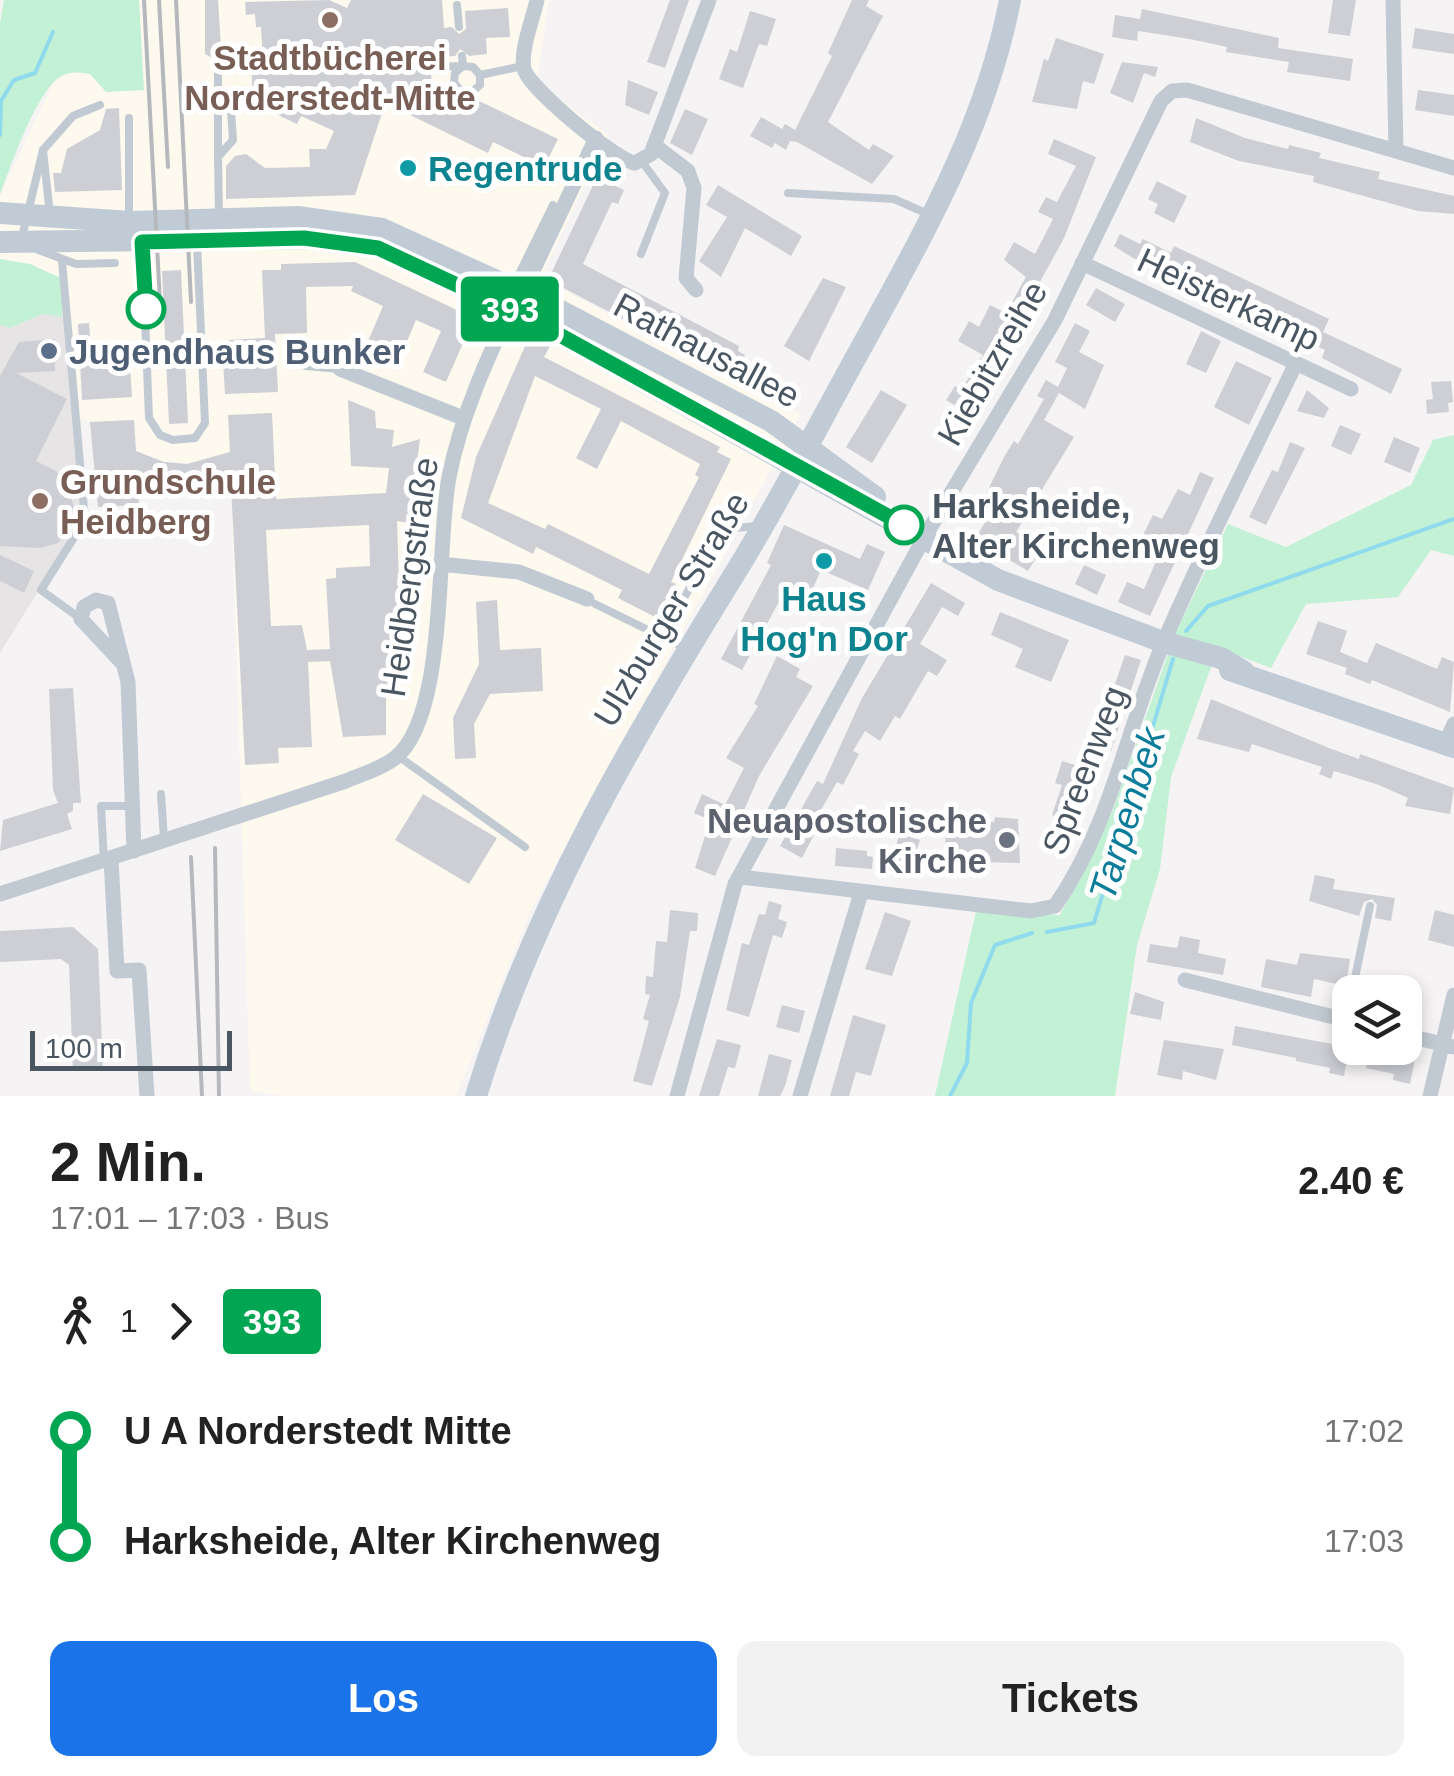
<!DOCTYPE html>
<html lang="de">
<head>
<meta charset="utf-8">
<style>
  body { margin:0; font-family:Arial,sans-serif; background:#f2f2f2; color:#222; height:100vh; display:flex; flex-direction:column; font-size:38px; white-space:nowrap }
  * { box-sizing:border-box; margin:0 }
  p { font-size:32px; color:#767676 }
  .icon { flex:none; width:55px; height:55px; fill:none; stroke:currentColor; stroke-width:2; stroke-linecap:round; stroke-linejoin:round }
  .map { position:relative; height:1096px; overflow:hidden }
  .side { display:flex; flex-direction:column; background:#fff; flex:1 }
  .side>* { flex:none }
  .badge { padding:0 20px; border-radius:8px; font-size:35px; line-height:65px }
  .tools { position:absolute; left:1332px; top:975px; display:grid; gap:20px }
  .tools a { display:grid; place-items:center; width:90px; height:90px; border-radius:20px; background:#fff; box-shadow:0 5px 15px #0003; font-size:50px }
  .scale { position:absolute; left:30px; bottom:25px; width:202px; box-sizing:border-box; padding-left:10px; border:5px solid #4a5661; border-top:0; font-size:28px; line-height:35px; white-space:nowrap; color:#4a5661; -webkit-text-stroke:8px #fff; paint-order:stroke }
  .map>.badge { position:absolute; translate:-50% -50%; box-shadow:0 0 0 5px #fff }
  .legs { display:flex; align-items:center; gap:15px; height:110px; padding:0 50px; font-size:32px }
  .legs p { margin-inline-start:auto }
  .head { display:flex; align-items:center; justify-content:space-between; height:170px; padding:0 50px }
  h1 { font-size:55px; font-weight:800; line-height:75px }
  .button { display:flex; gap:20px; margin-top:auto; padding:20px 50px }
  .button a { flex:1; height:115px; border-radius:20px; background:#1a73e8; color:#fff; font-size:40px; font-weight:800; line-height:115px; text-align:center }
  .button a+a { background:#f2f2f2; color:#222 }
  ul { padding:0 50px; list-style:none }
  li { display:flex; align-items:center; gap:35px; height:110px; font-size:38px }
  li i { display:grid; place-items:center; width:15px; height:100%; margin:0 12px; background:currentColor }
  li i::after { content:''; width:25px; height:25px; margin:-12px; border:8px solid; border-radius:50%; background:#fff }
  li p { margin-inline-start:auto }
  li:first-child i { background:linear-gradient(#0000 50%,currentColor 0) }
  li:last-child i { background:linear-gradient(currentColor 50%,#0000 0) }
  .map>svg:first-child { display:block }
  .commercial { fill:#fdf9ef }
  .education { fill:#e6e4e5 }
  .green { fill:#c3f1d5 }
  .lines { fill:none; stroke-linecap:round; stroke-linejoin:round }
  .stream { stroke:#90daee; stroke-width:4 }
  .building { fill:#cdcfd5; fill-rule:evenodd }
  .service { stroke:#c1cad2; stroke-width:8 }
  .minor { stroke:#c1cad2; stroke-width:15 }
  .secondary { stroke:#c1cbd6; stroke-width:22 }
  .rail { stroke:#b5b8bd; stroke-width:4 }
  .line-1-casing { stroke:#fff; stroke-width:22 }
  .line-1 { stroke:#00a651; stroke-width:15 }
  .education-dot { fill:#8d6e63; stroke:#fff; stroke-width:4 }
  .culture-dot { fill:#0f9aa8; stroke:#fff; stroke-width:4 }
  .stop-1-dot { fill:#fff; stroke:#00a651; stroke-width:5 }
  .service-dot { fill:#5c6f8a; stroke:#fff; stroke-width:4 }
  .worship-dot { fill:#6b7280; stroke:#fff; stroke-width:4 }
  .labels { text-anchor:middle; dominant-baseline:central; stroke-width:10; stroke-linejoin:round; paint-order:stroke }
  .education-label { font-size:35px; font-weight:bold; fill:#785e54; stroke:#fff }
  .culture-label { font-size:35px; font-weight:bold; fill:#0d838f; stroke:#fff; text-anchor:start }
  .street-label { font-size:35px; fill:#4a5661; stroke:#fff }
  .service-label { font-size:35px; font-weight:bold; fill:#4e5e75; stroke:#fff; text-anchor:start }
  .stop-label { font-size:35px; font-weight:bold; fill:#4a5661; stroke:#fff; text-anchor:start }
  .worship-label { font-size:35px; font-weight:bold; fill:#5b616d; stroke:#fff; text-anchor:end }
  .water-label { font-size:38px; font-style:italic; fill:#0c7c9b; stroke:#fff }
</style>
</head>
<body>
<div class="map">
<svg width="1454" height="1096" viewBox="0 0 1454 1096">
  <rect width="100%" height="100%" fill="#f5f3f3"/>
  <path class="commercial" d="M139,0H549L538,77L547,90L608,135L541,278L801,414L531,910L456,1096H283L250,1091L230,452L196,463L164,462L136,451L134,420L90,422L70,414L61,296L30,264L0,259V195L54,81L64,73L78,72L90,74L106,92L143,89Z"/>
  <path class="education" d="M43,314L65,316L82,520L0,653V325L11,328Z"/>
  <path class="green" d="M4,0H139L144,90L106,92L90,74C79,72 69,71 60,77C36,92 10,168 0,195V23Z
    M0,259L30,264L63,279L62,317L43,314L10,328L0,325Z
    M1454,435V556L1431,550L1398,597L1306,604L1271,668L1218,648L1171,777L1160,869L1137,945L1115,1096H935L976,911L1060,915L1112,812L1175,634L1228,524L1286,547L1411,485L1433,440Z"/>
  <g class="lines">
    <path class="stream" d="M0,135L1,101L14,80L35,73L53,32
      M1186,631L1208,606L1454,519
      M1047,932L1094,923L1173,659
      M950,1096L967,1063L971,1003L995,945L1032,933"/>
  </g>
  <path class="building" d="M205,0H218L222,63L205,54Z
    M329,0L347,8L351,0H442L444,28L452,27L459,34L466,29L465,11L508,8L510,37L486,38L487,54L469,56L460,49L455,56L430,58L424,68L431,74L433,94L468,111L475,99L558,139L544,167L493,142L488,153L406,113L404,100L386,101L355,195L226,199V166L235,156L246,154L265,168L310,167L309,149H326L334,131L301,116L297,124L253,103L251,61H263L261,27H256L255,14L246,15L245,2Z
    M670,0H689L665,68L647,62Z
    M852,0H869L866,6L883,16L828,122L869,150L873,144L894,156L872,184L797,142L790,141L786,150L775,143L772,148L750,136L761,117L782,129L785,124L795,130L832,56L828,53Z
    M1333,0H1356L1350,36L1328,33Z
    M1142,9L1279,38L1278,48L1353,59L1350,81L1287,72L1289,62L1226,52L1227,47L1190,39L1138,31L1137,41L1112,37L1115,15L1140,19Z
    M750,11L776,19L767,46L759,44L743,88L719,79L730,49L737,52Z
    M1415,28L1454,34V54L1412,48Z
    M1056,38L1104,54L1094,84L1083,81L1077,109L1032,102L1044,59L1048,61Z
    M1122,62L1158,67L1155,77L1144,73L1133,103L1110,93Z
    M628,80L658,92L649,115L625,105Z
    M1418,90L1454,95V116L1415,110Z
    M119,108L122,190L55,192L53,173H61L67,149L100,130L106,109Z
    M685,109L708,119L692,155L670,143Z
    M1196,118L1245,138L1288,149L1289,145L1321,153L1319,158L1380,172L1378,179L1454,196V214L1418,211L1313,182L1314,176L1239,161L1190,142Z
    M1054,139L1096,157L1064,238L968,413L946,400L955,386L961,390L983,355L958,341L969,321L979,327L990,305L1006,313L1026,277L1004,260L1014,242L1035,254L1053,219L1038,212L1046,197L1057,202L1076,166L1048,154Z
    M597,177L624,190L618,204L612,202L583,264L739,346L738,351L745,355L734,377L548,280Z
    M1157,181L1187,196L1174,223L1154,213L1158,204L1148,199Z
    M718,185L802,236L791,256L745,228L721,277L699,261L727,217L706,205Z
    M1120,234L1140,244L1143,239L1171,253L1174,246L1329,319L1323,332L1402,369L1391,394L1322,358L1325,350L1133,258L1114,246Z
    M355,262L474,318L446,382L423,372L441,331L416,320L399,360L366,346L383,306L351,291L353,286L306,287L307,333L275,334L278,392L225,394L222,346L227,340L265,338L262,270H281V264Z
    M181,270L188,423L169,424L162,271Z
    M823,278L846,287L809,361L784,346Z
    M1096,288L1125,304L1115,322L1086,305Z
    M89,323L91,348L125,346L129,352L132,397L82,400L78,324Z
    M1075,323L1090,331L1079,352L1104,365L1085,409L1059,393L1044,420L1074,437L1016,532L1042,548L1028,571L975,539L999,499L987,492L1004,457L1014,441L1018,444L1044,399L1037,396L1046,380L1058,387L1067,368L1055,362Z
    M1201,331L1221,341L1206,373L1186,364Z
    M530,335L550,346L544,357L720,447L717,452L731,459L671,582L676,584L659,619L618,598L622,590L536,547L533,554L461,518L476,457ZM535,376L601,409L576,458L597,469L621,421L700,464L695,475L699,477L649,574L548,524L545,529L488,503Z
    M55,339V371L16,373L67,399L36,461L56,471L69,489L76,516L58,543L40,548L0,546V376L19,342Z
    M1236,361L1272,378L1249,425L1214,407Z
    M1451,381L1453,402L1448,403L1449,412L1427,414L1426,400L1433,399L1431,382Z
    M881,390L907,405L872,463L846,447Z
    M1307,390L1329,408L1324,418L1297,411Z
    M348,400L375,411L376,428L394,430L392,447L420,439L409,523L397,521L402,677H392L393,685L386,686V735L343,737L330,661L308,662L312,747L278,748L279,763L245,765L231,486L181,495L138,485L139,505L98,507L90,422L134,420L136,451L164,462L187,464L230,452L228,415L272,413L276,499L386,493L389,468L351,466ZM369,525L370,566L336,568V578L326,579L330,649L307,650L302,625L271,626L266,530Z
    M1340,425L1361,434L1351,455L1331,446Z
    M1394,437L1420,448L1410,473L1384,462Z
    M1290,442L1305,448L1266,525L1249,517L1272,470L1278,472Z
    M1200,472L1214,478L1150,616L1118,602L1127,582L1144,589L1163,545L1143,535L1153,515L1162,519L1178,489L1190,495Z
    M784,525L860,559L867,544L885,552L868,590L821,570L810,595L788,585L742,670L721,659L771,565L767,563Z
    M0,555L34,571L24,593L0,581Z
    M1084,565L1106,575L1097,595L1075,584Z
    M931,583L965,603L958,616L942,607L920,644L947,660L937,676L928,671L900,719L895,716L880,741L865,731L853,751L859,754L843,785L837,782L821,810L834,817L825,833L817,829L802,858L780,846L817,781L823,784L862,698Z
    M497,600L500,650L541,648L543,691L490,694L474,724L476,758L455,759L453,718L479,664L476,602Z
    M1000,612L1069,640L1051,682L1015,667L1023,649L991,635Z
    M1318,621L1347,631L1340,652L1367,663L1376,643L1437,669L1442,657L1454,662L1450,712L1372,680L1370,684L1345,674L1347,668L1306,654Z
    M1125,655L1141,660L1111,751L1094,745Z
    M777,656L800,669L796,677L813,686L759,776L715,876L695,868L710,820L694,813L702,794L725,805L744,768L726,758L758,706L754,704Z
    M73,688L81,803H73V811L67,814L72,829L0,851L3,820L58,803L53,790L49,689Z
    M1211,699L1329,748L1359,759L1360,754L1454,788L1450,814L1405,806L1408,798L1379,785L1334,771L1331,779L1319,774L1322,767L1252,744L1249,752L1197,739Z
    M1062,761L1094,771L1076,823L1052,815L1062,785L1055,783Z
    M423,794L497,838L469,884L395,840Z
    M995,817L1018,819L1020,863L946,861L944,876L889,864L900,834L920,840L916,852L944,855L946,833L967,835L968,820L994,822Z
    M836,848L867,851V856L873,857L872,869L835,866Z
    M1315,875L1335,879L1333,889L1395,898L1391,921L1375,918L1377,905L1372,899L1364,902L1359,916L1309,901Z
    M769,901L782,905L778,919L787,922L782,938L773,935L749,1017L726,1010L742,943L749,945L759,914L765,915Z
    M670,910L698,913L697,931H690L680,997L652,1086L633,1081L649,1021L643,1019L650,995L645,994L646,976L653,977L656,941L667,942Z
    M1435,910L1454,915V947L1428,940Z
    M885,912L911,921L892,976L865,969Z
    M73,927L98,949L103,1070L73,1071L69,965L61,959L0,962V931Z
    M1180,936L1200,940L1198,953L1226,959L1223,975L1147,962L1150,944L1177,948Z
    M1300,953L1350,959L1346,986L1314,979L1311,997L1261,987L1266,959L1297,965Z
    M1135,992L1164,1002L1161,1020L1130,1014Z
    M782,1005L805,1011L799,1033L776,1027Z
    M853,1015L886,1025L871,1076L856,1072L849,1096H830Z
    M1235,1026L1349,1047L1344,1076L1329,1073L1330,1068L1296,1061V1058L1232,1045Z
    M717,1039L741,1045L735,1068L728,1067L719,1096H699Z
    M1164,1040L1224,1049L1216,1080L1183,1071L1182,1080L1157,1075Z
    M1369,1052L1415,1059L1410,1084L1393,1080L1394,1074L1366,1068Z
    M769,1054L792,1060L785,1086L780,1096H758Z"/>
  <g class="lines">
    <path class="service" d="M457,5L459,27
      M431,67L463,66L462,56
      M218,69V157
      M480,75L473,67L463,66L455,73L454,83L461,91L472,92L480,85V75L523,66
      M129,118V217
      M43,150L50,215
      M788,193L894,199L928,214
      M219,215L218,157L233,140L230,96
      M22,237L43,150L73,116L100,105
      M142,242L149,418L160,435L173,440L195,438L205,423L197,243
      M36,249L76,264L115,263
      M641,254L665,193L643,163
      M62,261L85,520L41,590L81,619
      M519,286L520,272L553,205
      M305,366L340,369
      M595,604L685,648
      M662,637L723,529L757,526
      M398,756L525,847
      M161,794L164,839
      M104,861L101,806H131
      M1352,992L1370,906"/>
    <path class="minor" d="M537,0C533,19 520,50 524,69C529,88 615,160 635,163L651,154L709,0
      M1393,0L1396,151L1454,168
      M654,145L688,171L694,188L686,278L696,290
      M1082,263L1351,389
      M340,369L463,418
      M439,564L519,572L587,599
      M122,663L81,619L84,607L96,600L108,603L128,682L134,851
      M1445,744L1454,724
      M111,859L117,971L139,970L147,1096
      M740,877L1031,911L1055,906C1112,824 1126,729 1165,639C1205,546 1252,455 1296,363
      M0,894L346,781C362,774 381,769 395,758C448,716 436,544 449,477C462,411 491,351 519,290L530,277L596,138
      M1185,980L1350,1021
      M1405,1035L1454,1047
      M677,1096L735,884L924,538L1055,320L1161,101L1172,91L1187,90L1396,151
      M800,1096L861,893
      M1430,1096L1454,995"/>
    <path class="secondary" d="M0,213L130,222L298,217L382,229L547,304L771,421L875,497
      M0,242L304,238L379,247L539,323L998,580L1163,642L1221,658L1244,672
      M1230,670L1454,747
      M476,1096C534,906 633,738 737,570C783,495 823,416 866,339C926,229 986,125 1010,0"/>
    <path class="rail" d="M144,0L160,302
      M159,0L168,167
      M176,0L191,302
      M215,848L219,1096
      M191,857L202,1096"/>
  </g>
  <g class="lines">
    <defs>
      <path id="line-1" d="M146,309L142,242L304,238L378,248L538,323L904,525"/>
    </defs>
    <use href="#line-1" class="line-1-casing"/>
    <use href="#line-1" class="line-1"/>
  </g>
  <g class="education-dot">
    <circle cx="330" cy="20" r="10"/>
    <circle cx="40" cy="501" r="10"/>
  </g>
  <g class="culture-dot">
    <circle cx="408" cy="168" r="10"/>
    <circle cx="824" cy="561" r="10"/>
  </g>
  <g class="stop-1-dot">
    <circle cx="146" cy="309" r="18"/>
    <circle cx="904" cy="525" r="18"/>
  </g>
  <circle class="service-dot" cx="49" cy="351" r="10"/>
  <circle class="worship-dot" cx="1007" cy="840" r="10"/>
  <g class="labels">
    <g class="education-label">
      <text x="330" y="57">Stadtbücherei<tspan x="330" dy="40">Norderstedt-Mitte</tspan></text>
      <text x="60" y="481" text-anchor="start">Grundschule<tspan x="60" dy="40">Heidberg</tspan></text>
    </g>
    <g class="culture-label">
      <text x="428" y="168">Regentrude</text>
      <text x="824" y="598" text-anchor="middle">Haus<tspan x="824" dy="40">Hog'n Dor</tspan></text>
    </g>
    <g class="street-label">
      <text transform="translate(1229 299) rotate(25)">Heisterkamp</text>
      <text transform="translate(707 350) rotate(28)">Rathausallee</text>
      <text transform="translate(992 363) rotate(-60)">Kiebitzreihe</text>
      <text transform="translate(409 577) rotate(-82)">Heidbergstraße</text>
      <text transform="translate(671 609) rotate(-59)">Ulzburger Straße</text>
      <text transform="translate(1084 770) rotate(-69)">Spreenweg</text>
    </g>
    <g class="service-label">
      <text x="69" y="351">Jugendhaus Bunker</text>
    </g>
    <g class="stop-label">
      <text x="932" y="505">Harksheide,<tspan x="932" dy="40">Alter Kirchenweg</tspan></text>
    </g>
    <g class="worship-label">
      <text x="987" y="820">Neuapostolische<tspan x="987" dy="40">Kirche</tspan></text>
    </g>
    <g class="water-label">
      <text transform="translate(1127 814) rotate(-73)">Tarpenbek</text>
    </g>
  </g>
</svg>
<div class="tools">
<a><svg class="icon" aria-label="layers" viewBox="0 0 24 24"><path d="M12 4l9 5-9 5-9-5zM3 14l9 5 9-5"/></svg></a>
</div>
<div class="scale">100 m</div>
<b class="badge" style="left:510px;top:309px;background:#00a651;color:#fff">393</b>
</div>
<section class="side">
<div class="head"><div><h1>2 Min.</h1><p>17:01 – 17:03 · Bus</p></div><b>2.40 €</b></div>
<div class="legs"><svg class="icon" aria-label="walk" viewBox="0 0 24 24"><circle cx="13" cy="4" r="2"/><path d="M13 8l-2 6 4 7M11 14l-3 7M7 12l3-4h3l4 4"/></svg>1<svg class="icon" aria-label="forward" viewBox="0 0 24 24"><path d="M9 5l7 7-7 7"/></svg><b class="badge" style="background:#00a651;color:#fff">393</b></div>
<ul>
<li><i style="color:#00a651"></i><b>U A Norderstedt Mitte</b><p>17:02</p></li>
<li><i style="color:#00a651"></i><b>Harksheide, Alter Kirchenweg</b><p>17:03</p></li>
</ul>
<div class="button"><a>Los</a><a>Tickets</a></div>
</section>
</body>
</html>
